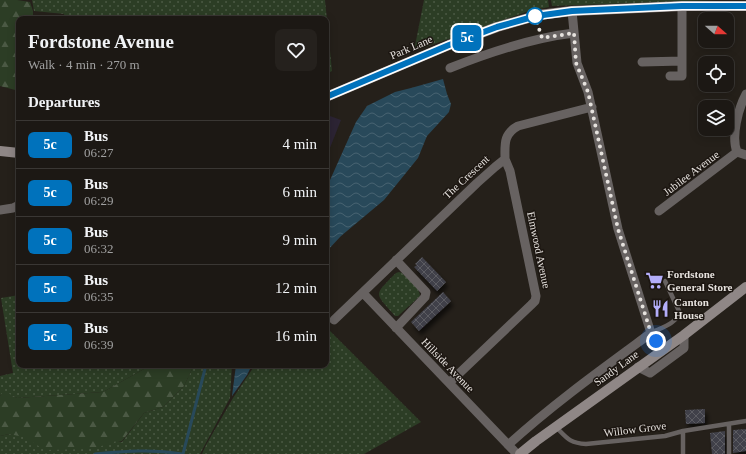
<!DOCTYPE html>
<html lang="en">
<head>
<meta charset="utf-8">
<style>
  body { margin:0; font-family:Georgia,serif; background:#25211d; color:#f1f3f6; height:100vh; display:flex; flex-direction:column; font-size:15px; white-space:nowrap }
  * { box-sizing:border-box; margin:0 }
  p { font-size:13px; color:#a0a0a0 }
  .icon { flex:none; width:22px; height:22px; fill:none; stroke:currentColor; stroke-width:2; stroke-linecap:round; stroke-linejoin:round }
  .map { position:relative; flex:1; overflow:hidden }
  .sheet { position:absolute; left:16px; top:16px; width:313px; height:352px; display:flex; flex-direction:column; background:#1c1814; border-radius:8px; box-shadow:0 2px 10px #0003,0 0 0 1px #3a3734 }
  .sheet>* { flex:none }
  .badge { padding:0 8px; border-radius:6px; font-size:14px; line-height:26px }
  .needle { width:26px; rotate:111deg }
  .controls { position:absolute; left:698px; top:12px; display:grid; gap:8px }
  .controls a { display:grid; place-items:center; width:36px; height:36px; border-radius:8px; background:#1c1814; box-shadow:0 2px 10px #0003,0 0 0 1px #3a3734; font-size:20px }
  .you { position:absolute; width:20px; height:20px; margin:-10px; border:3px solid #fff; border-radius:50%; background:#1a73e8; box-shadow:0 0 0 6px #1a73e833 }
  .map>.badge { position:absolute; translate:-50% -50%; box-shadow:0 0 0 2px #fff }
  h2 { padding:0 12px; font-size:15px; line-height:36px }
  .round { display:grid; place-items:center; flex:none; width:42px; height:42px; border-radius:8px; background:#25211d }
  .headline { display:flex; align-items:center; justify-content:space-between; height:68px; padding:0 12px }
  h1 { font-size:19px; font-weight:600; line-height:30px }
  ul { padding:0; list-style:none }
  li { display:flex; align-items:center; gap:12px; height:48px; padding:0 12px; border-top:1px solid #3a3734 }
  li div { flex:1 }
  li b { display:block; font-size:15px }
  li em { font-style:normal }
  li .badge { min-width:44px; font-weight:700; text-align:center }
  .map>svg:first-child { display:block }
  .commercial { fill:#2c2434 }
  .grass { fill:url(#grass-dots) }
  .forest { fill:url(#forest-firs) }
  .water { fill:url(#water-waves) }
  .lines { fill:none; stroke-linecap:round; stroke-linejoin:round }
  .stream { stroke:#28495a; stroke-width:3 }
  .building { fill:url(#building-cross-hatch); filter:url(#shadow) }
  .service { stroke:#676261; stroke-width:4.5 }
  .minor { stroke:#676261; stroke-width:9 }
  .secondary { stroke:#8f8786; stroke-width:10 }
  .line-casing { stroke:#fff; stroke-width:9 }
  .line { stroke:#0072bc; stroke-width:6 }
  .walk { stroke:#e6e2de; stroke-width:4; stroke-dasharray:0 7.2 }
  .stop-dot { fill:#fff; stroke:#0072bc; stroke-width:2 }
  .labels { text-anchor:middle; dominant-baseline:central; stroke-width:3; stroke-linejoin:round; paint-order:stroke }
  .street-label { font-size:11px; fill:#e6e2de; stroke:#1c1611 }
  .poi-label { font-size:11px; font-weight:bold; fill:#e6e2de; stroke:#1c1611; text-anchor:start }
</style>
</head>
<body>
<div class="map">
<svg width="746" height="454" viewBox="0 0 746 454">
  <defs>
    <pattern id="grass-dots" width="8" height="8" patternUnits="userSpaceOnUse"><rect width="8" height="8" fill="#2c3d25"/><path d="M2 2h.1M6 6h.1" fill="none" stroke="#4b5944" stroke-width="1.8" stroke-linecap="round"/></pattern>
    <pattern id="forest-firs" width="22" height="20" patternUnits="userSpaceOnUse"><rect width="22" height="20" fill="#2c3d25"/><path d="M5 1l3.5 6h-7zM16 11l3.5 6h-7z" fill="#4b5944"/></pattern>
    <pattern id="water-waves" width="16" height="10" patternUnits="userSpaceOnUse"><rect width="16" height="10" fill="#28495a"/><path d="M0 5q4-4 8 0t8 0" fill="none" stroke="#476371"/></pattern>
    <pattern id="building-cross-hatch" width="8" height="8" patternUnits="userSpaceOnUse"><rect width="8" height="8" fill="#404048"/><path d="M0 0l8 8M0 8l8-8" fill="none" stroke="#5c5b62"/></pattern>
    <filter id="shadow"><feDropShadow dx="2.5" dy="4.5" stdDeviation="2" flood-color="#0009"/></filter>
  </defs>
  <rect width="100%" height="100%" fill="#25201a"/>
  <path class="commercial" d="M330,116L341,120L326,158V118Z"/>
  <path class="grass" d="M32,0H325L332,71L326,74V19H65L64,14L34,11Z
    M424,0H548L549,7L529,11L414,51Z
    M551,0H716L552,6Z
    M399,272L402,273C408,279 420,287 420,296L398,316H395C375,292 372,297 396,273Z
    M19,295V365H145L144,369L103,392L17,398L4,392L0,396V376L13,373L1,298Z
    M326,327L421,422L364,454H202L206,445L233,398L255,365H326Z
    M194,365H232L230,398L200,454H0V436L9,434L122,442L144,413L163,407L184,386Z"/>
  <path class="forest" d="M0,0H17L30,2L33,11V19H19V91L0,86Z
    M588,0H686L588,2Z
    M145,365H194L184,386L163,407L144,413L122,441L89,449L45,450L24,437L9,434L0,436V396L4,391L17,398L103,392L144,369Z"/>
  <path class="water" d="M443,79L447,94L451,104L449,112L427,136L418,158L384,200L341,236L326,252V189L356,122L367,106L395,92L411,88Z
    M236,365H252L247,375L232,396Z"/>
  <g class="lines">
    <path class="stream" d="M95,454C125,451 153,449 182,454
      M183,454L206,365"/>
  </g>
  <path class="building" d="M422,257L446,282L437,291L414,267L417,265L415,264Z
    M443,292L451,301L419,331L411,322Z
    M705,409V423L686,424L685,410Z
    M746,429V451L733,453V430Z
    M725,431V454H712L710,433Z"/>
  <g class="lines">
    <path class="service" d="M651,333C660,328 679,323 679,311L665,281
      M556,427C567,438 569,443 586,444L665,436L683,431L746,421
      M683,431V454
      M729,454V424"/>
    <path class="minor" d="M572,11L577,63L588,92L618,229L651,333L661,350
      M642,62L682,61
      M450,68C490,52 531,38 574,33
      M670,76H682V6
      M746,94C738,109 731,137 737,152L746,155
      M0,210L13,208L19,205
      M659,211L737,152
      M363,293L517,454
      M334,320L477,183L495,167L505,159C505,145 503,134 518,126L592,107
      M396,328L425,297L426,292L396,260
      M638,367L650,373L684,348V335
      M449,383L531,305L535,301L536,296L510,171L505,159
      M508,445C553,404 602,369 651,333"/>
    <path class="secondary" d="M326,97L449,45L497,27L539,15L572,11L682,6H746
      M0,151L19,153
      M520,454L536,441L684,335L746,287"/>
  </g>
  <g class="lines">
    <defs>
      <path id="line" d="M326,97L449,45L497,27L536,16L572,11L682,6H746"/>
    </defs>
    <use href="#line" class="line-casing"/>
    <use href="#line" class="line"/>
    <path class="walk" d="M535,16L542,38L574,33L576,63L588,92L618,229L651,333L656,341"/>
  </g>
  <defs>
    <symbol id="supermarket-bare" viewBox="-9 -9 18 18"><path d="M-6-5.5h2.5l.6 2H6L4.5 2H-2.5L-4.4-4H-6ZM-1.5 3.2a1.3 1.3 0 1 0 .1 0ZM3 3.2a1.3 1.3 0 1 0 .1 0Z" fill="#b3adf9" stroke="#1c1611" stroke-width="2.5" paint-order="stroke"/></symbol>
    <symbol id="restaurant-bare" viewBox="-9 -9 18 18"><path d="M-5-6h1v4h1v-4h1v4h1v-4h1v5L-1.5 .5V6h-2V.5L-5-1ZM5-6V6H3V1.5H1.5Q1.5-4 5-6Z" fill="#b3adf9" stroke="#1c1611" stroke-width="2.5" paint-order="stroke"/></symbol>
  </defs>
  <g fill-rule="evenodd">
    <use href="#supermarket-bare" x="642" y="268" width="25" height="25"/>
    <use href="#restaurant-bare" x="648" y="296" width="25" height="25"/>
  </g>
  <circle class="stop-dot" cx="535" cy="16" r="8"/>
  <g class="labels">
    <g class="street-label">
      <text transform="translate(411 47) rotate(-23)">Park Lane</text>
      <text transform="translate(691 173) rotate(-37)">Jubilee Avenue</text>
      <text transform="translate(466 177) rotate(-43)">The Crescent</text>
      <text transform="translate(539 250) rotate(78)">Elmwood Avenue</text>
      <text transform="translate(448 365) rotate(46)">Hillside Avenue</text>
      <text transform="translate(616 368) rotate(-36)">Sandy Lane</text>
      <text transform="translate(635 429) rotate(-7)">Willow Grove</text>
    </g>
    <g class="poi-label">
      <text x="667" y="274">Fordstone<tspan x="667" dy="13">General Store</tspan></text>
      <text x="674" y="302">Canton<tspan x="674" dy="13">House</tspan></text>
    </g>
  </g>
</svg>
<div class="controls">
<a><svg class="needle" viewBox="-14 -14 28 28"><path d="M0-13l5 13h-10z" fill="#e53935"/><path d="M0 13l5-13h-10z" fill="#a0a0a0"/></svg></a>
<a><svg class="icon" aria-label="locate" viewBox="0 0 24 24"><circle cx="12" cy="12" r="6"/><path d="M12 2v4M12 18v4M2 12h4M18 12h4"/></svg></a>
<a><svg class="icon" aria-label="layers" viewBox="0 0 24 24"><path d="M12 4l9 5-9 5-9-5zM3 14l9 5 9-5"/></svg></a>
</div>
<div class="you" style="left:656px;top:341px"></div>
<b class="badge" style="left:467px;top:38px;background:#0072bc;color:#fff">5c</b>
<section class="sheet">
<div class="headline"><div><h1>Fordstone Avenue</h1><p>Walk · 4 min · 270 m</p></div><a class="round"><svg class="icon" aria-label="heart" viewBox="0 0 24 24"><path d="M12 20l-8-8c-3-5 5-10 8-4 3-6 11-1 8 4z"/></svg></a></div>
<h2>Departures</h2>
<ul>
<li><span class="badge" style="background:#0072bc;color:#fff">5c</span><div><b>Bus</b><p>06:27</p></div><em>4 min</em></li>
<li><span class="badge" style="background:#0072bc;color:#fff">5c</span><div><b>Bus</b><p>06:29</p></div><em>6 min</em></li>
<li><span class="badge" style="background:#0072bc;color:#fff">5c</span><div><b>Bus</b><p>06:32</p></div><em>9 min</em></li>
<li><span class="badge" style="background:#0072bc;color:#fff">5c</span><div><b>Bus</b><p>06:35</p></div><em>12 min</em></li>
<li><span class="badge" style="background:#0072bc;color:#fff">5c</span><div><b>Bus</b><p>06:39</p></div><em>16 min</em></li>
</ul>
</section>
</div>
</body>
</html>
